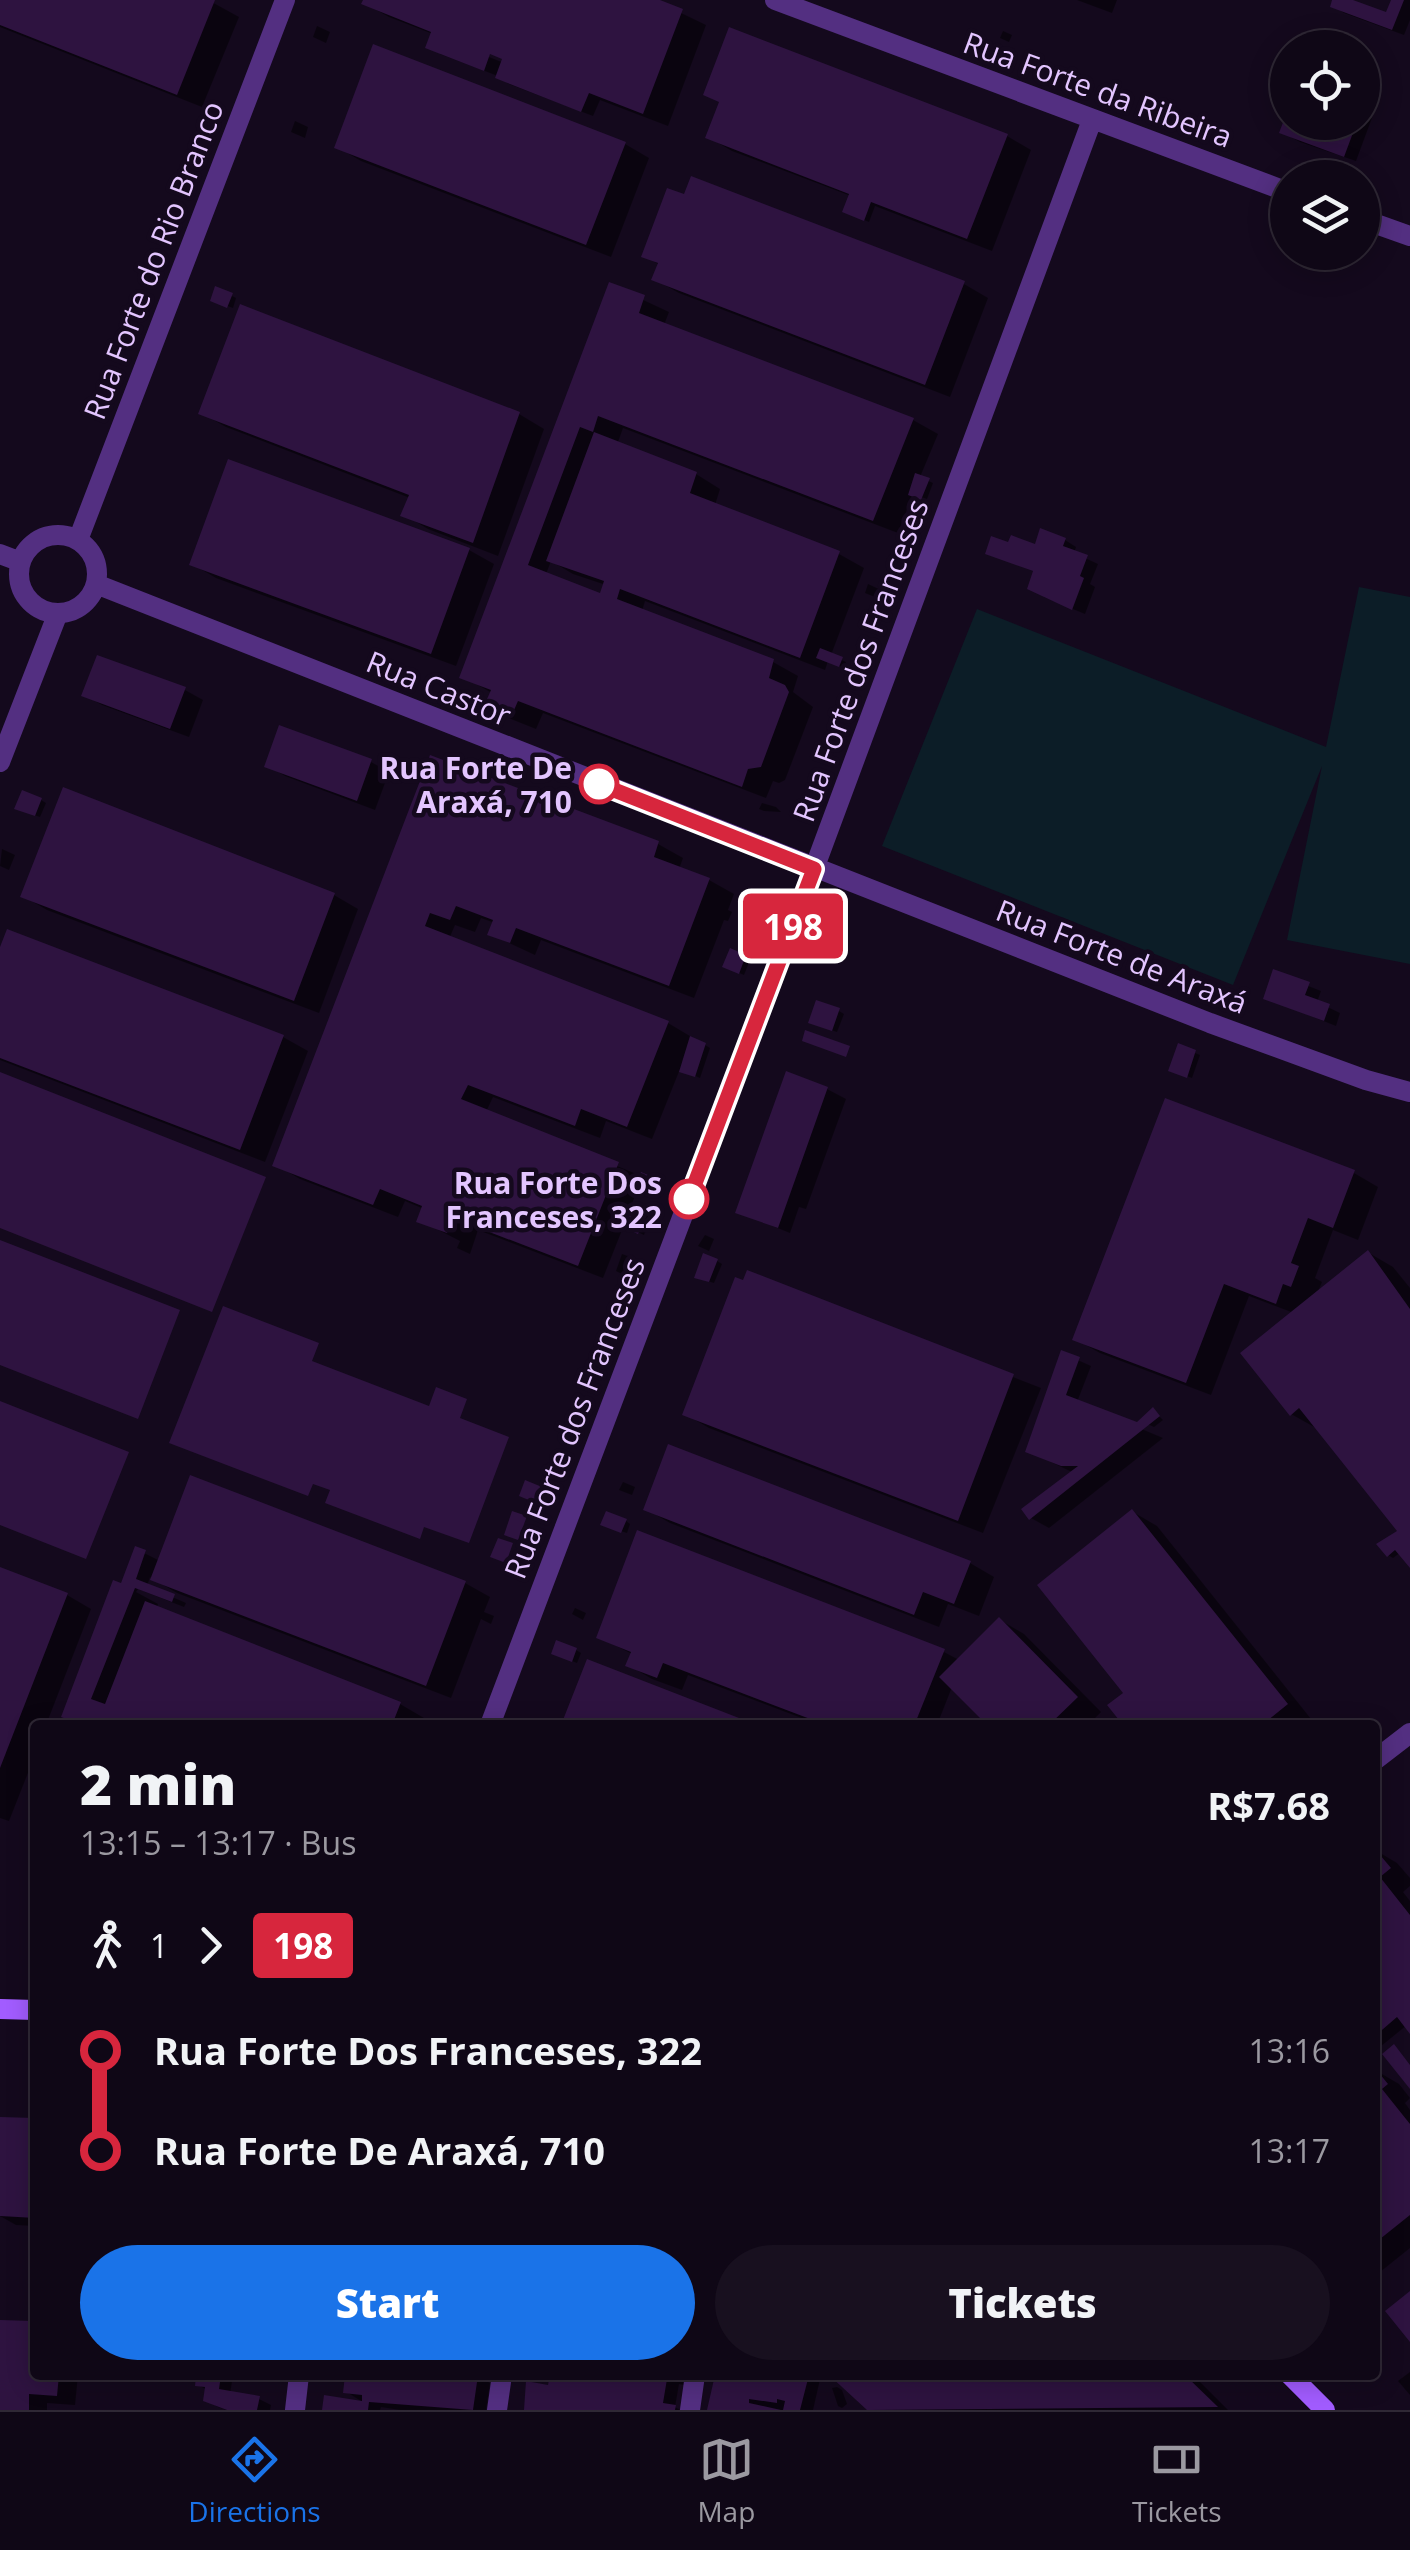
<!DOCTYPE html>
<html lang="en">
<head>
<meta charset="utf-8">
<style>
  body { margin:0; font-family:"Open Sans",sans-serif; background:#18101f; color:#f1f3f6; height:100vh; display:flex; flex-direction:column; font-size:38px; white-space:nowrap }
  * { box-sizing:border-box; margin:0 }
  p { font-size:32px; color:#9b99a1 }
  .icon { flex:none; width:55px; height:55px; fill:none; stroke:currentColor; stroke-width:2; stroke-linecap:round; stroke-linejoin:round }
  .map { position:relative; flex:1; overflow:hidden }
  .panel { position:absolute; left:30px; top:1720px; width:1350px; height:660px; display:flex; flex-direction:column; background:#0f0716; border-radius:10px; box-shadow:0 5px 25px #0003,0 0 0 2px #2f2835 }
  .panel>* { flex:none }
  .badge { padding:0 20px; border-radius:8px; font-size:35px; line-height:65px }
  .tools { position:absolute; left:1270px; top:30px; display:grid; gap:20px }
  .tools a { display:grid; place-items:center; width:110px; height:110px; border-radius:50%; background:#0f0716; box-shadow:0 5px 25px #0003,0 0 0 2px #2f2835; font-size:50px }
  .map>.badge { position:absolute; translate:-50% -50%; box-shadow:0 0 0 5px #fff }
  .legs { display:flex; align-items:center; gap:15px; height:110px; padding:0 50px; font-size:32px }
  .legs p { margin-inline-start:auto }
  .head { display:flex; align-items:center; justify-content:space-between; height:170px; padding:0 50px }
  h1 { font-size:55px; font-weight:800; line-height:75px }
  .button { display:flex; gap:20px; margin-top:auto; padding:20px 50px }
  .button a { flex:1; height:115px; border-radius:60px; background:#1a73e8; color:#fff; font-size:40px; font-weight:800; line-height:115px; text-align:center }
  .button a+a { background:#18101f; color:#f1f3f6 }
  ul { padding:0 50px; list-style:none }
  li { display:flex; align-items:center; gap:35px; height:100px; font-size:38px }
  li i { display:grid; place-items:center; width:15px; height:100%; margin:0 12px; background:currentColor }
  li i::after { content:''; width:25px; height:25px; margin:-12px; border:8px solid; border-radius:50%; background:#0f0716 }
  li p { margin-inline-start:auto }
  li:first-child i { background:linear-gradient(#0000 50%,currentColor 0) }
  li:last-child i { background:linear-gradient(currentColor 50%,#0000 0) }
  .dock { display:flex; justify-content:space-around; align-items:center; height:140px; border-top:2px solid #2f2835; background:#0f0716; font-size:28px; color:#9b99a1 }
  .dock a { display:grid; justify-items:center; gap:5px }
  .dock .current { color:#1a73e8 }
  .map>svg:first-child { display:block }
  .green { fill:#0c1d27 }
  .shadow { fill:#0007; fill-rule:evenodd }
  .building { fill:#2e1340 }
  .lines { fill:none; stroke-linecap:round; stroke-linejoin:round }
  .street { stroke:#532f81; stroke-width:20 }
  .secondary { stroke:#a25cff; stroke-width:20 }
  .line-1-casing { stroke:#fff; stroke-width:22 }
  .line-1 { stroke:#d7263d; stroke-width:15 }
  .stop-1-dot { fill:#fff; stroke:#d7263d; stroke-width:5 }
  .labels { text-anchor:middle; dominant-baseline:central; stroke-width:9; stroke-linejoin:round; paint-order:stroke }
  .street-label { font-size:30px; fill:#e3c5ff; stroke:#14091d }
  .stop-label { font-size:30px; font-weight:bold; fill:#e3c5ff; stroke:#14091d; text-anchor:end }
</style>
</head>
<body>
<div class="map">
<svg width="1410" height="2410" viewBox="0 0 1410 2410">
  <rect width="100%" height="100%" fill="#14091d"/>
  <path class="green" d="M1359,587L1410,597V964L1287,940L1322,766L1233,985L882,846L977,609L1326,747Z"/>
  <path class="shadow" d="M0,0H208L239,17L202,107L0,27Z
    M366,0H654L706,25L668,126L600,100L593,116L509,84L498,76L440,54L433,34L389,17L364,3ZM480,48L504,57V63L479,53Z
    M1077,0H1117L1112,13Z
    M1335,0H1346L1387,15L1393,0H1410V20L1404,35L1344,13L1333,6Z
    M317,26L330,32L326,43L313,37Z
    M1003,31L1012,35L1009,42L1000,38Z
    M1362,59L1368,63L1362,77Z
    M1362,109L1373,115L1356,161L1300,142L1282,132L1288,122H1362Z
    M295,121L308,127L305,138L291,132Z
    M1007,136L1031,150L992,251L875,206L869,222L850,214L851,196L732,151L708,137Z
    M625,144L649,158L611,257L361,161L337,147Z
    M644,256L964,284L988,298L950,397L679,293L654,279L660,265Z
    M611,285L669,312L664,325L913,420L938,434L920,477L933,483L927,499L913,494L898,533L623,428L618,442L696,474L720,489L715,505L839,554L864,568L831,655L846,662L844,668L828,661L825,670L645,601L642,611L773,662L798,676L793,692L813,707L785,780L779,783L773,781L766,798L543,713L536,729L511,719L487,705L492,693L462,676ZM551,561L573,574L606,585L602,596L546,574Z
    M232,296L236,298L233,308L217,302Z
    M242,307L519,414L544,429L498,556L428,529L403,514L410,498L226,427L201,413Z
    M229,462L469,550L494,564L456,666L216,578L192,564Z
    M1065,540L1076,547L1074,553L1098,564L1090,584L1095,587L1085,614L1044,597L1035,572L988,553L1010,546L1036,547Z
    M868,584L883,591L880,599L865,593Z
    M185,690L203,700L189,737L102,705L84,695Z
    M281,728L371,762L389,772L375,810L285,776L267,765Z
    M431,758L658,844L683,858L679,869L709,880L734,894L728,910L732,912L728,921L724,920L694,998L541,940L535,955L490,934L495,923L481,918L475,932L455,925L449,939L668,1023L710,1048L700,1078L680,1069L652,1139L606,1121L600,1138L493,1097L486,1112L663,1185L659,1195L639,1186L631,1206L651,1215L644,1235L624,1225L603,1278L478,1230L470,1254L457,1248L460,1241L419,1220L424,1209L405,1201L398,1217L300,1179L276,1165Z
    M41,800L46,803L40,817L22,811Z
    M762,803L776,807L781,812L764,811L759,809Z
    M2,849L15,855L9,870L0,866Z
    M334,895L358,909L319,1013L47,910L23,896Z
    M8,932L283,1037L308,1051L265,1162L0,1060V954Z
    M745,957L750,960L744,975L730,969Z
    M1275,973L1321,991L1317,1002L1340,1013L1336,1026L1266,998Z
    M839,1011L844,1014L837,1032L816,1025Z
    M1180,1047L1200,1055L1192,1078L1176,1072Z
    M787,1075L827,1089L846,1099L806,1209L799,1207L790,1233L738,1212Z
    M1167,1101L1354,1173L1378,1187L1358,1240L1333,1230L1315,1278L1322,1282L1317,1294L1369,1253L1393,1267L1410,1288V1564L1401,1552L1393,1558L1388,1555L1400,1531L1316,1428L1291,1414L1294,1313L1249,1296L1211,1395L1100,1353L1075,1339Z
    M705,1235L714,1239L709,1251L698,1246Z
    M622,1254L633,1258L626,1276L616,1271Z
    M717,1261L722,1264L714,1283L701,1279Z
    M749,1273L1041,1388L983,1533L709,1428L685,1414Z
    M1062,1353L1091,1366L1077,1402L1163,1438L1049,1528L1031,1518L1074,1473L1028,1451Z
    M1154,1411L1163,1420L1154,1427L1141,1421Z
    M191,1478L465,1583L490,1597L484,1612L494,1616L491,1624L481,1619L451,1698L177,1593L150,1577L147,1586L186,1603L184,1607L138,1589L136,1592L158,1604L156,1609L400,1704L424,1718L422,1725H80L64,1716L136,1549L160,1561Z
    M623,1482L635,1487L632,1495L619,1490Z
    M646,1509L970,1563L994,1577L979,1616L948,1604L939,1627L670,1523Z
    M1133,1512L1157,1526L1311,1719L1303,1725H1126Z
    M626,1521L630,1524L627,1533L608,1527Z
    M0,1569L67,1595L91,1609L46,1725H35V1755L9,1821L0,1818Z
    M575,1608L586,1613L583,1620L572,1614Z
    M1000,1620L1024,1634L1101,1712L1088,1725H990L952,1687L937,1725H820L688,1675L682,1690L652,1679L628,1665L632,1654L599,1637L944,1652L959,1660Z
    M576,1650L581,1653L577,1663L559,1656Z
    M1375,1850L1397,1863L1410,1878V1886L1403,1892L1410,1901V2030L1407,2025L1375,2051Z
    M1375,2070L1399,2084L1410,2098L1405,2103L1410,2110V2248L1375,2276Z
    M35,2120V2226L16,2225L0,2216V2144Z
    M0,2323L35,2326V2375H78L75,2405L47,2403V2410H0Z
    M1410,2372V2395L1398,2381Z
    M199,2375H233L230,2394L259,2399L271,2405L270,2410H226L218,2407L206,2400L207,2390L197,2384Z
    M353,2375H370L369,2381L383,2384L384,2375H476L490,2383L486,2410H400L381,2407L380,2410H324L366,2404L345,2391Z
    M533,2375H693L691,2386L679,2384L675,2407L680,2410H525L551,2382Z
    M717,2375H821L813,2410H711Z
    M833,2375H1193L1228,2410H871Z
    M837,2387L842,2390L847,2404L842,2408L838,2406L832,2388Z"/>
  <path class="building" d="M0,0H215L177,95L0,25Z
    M363,0H660L683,9L643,114L589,93L581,112L495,78L502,59L490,54L484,71L425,48L431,32L361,4Z
    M1332,0H1353L1386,12L1391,0H1404L1392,30L1330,7Z
    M729,27L1008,134L967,239L871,202L864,221L842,212L849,194L705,138L719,102L703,95Z
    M373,44L626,142L586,245L334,148Z
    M1287,112L1288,122H1357L1344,157L1279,133Z
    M691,176L965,281L925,385L651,280L658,263L641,257L667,188L684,194Z
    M609,282L645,295L639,313L914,418L873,521L598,416L593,432L580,427L528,565L600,593L604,581L546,561L594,432L697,472L690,493L840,551L800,658L620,589L617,599L774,659L769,678L785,685L789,692L761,767L748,769L742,787L518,701L511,717L484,706L491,690L459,678Z
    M215,286L233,293L227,308L210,301Z
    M240,304L520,412L473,543L400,516L409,495L198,414Z
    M228,459L470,548L431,654L189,565Z
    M915,473L930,478L921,500L908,495Z
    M1040,528L1066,538L1063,546L1088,555L1080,576L1084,578L1072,610L1027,589L1033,571L985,554L991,536L1008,542L1011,535L1035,544Z
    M820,648L843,657L839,667L816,658Z
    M97,655L186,687L170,729L81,696Z
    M279,725L372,759L357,801L264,767Z
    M430,755L659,841L654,857L710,878L669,986L516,928L510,943L487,935L493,920L456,906L450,920L430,913L425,926L669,1021L627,1127L581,1109L575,1126L468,1085L461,1099L619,1162L578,1266L453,1218L447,1233L416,1222L422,1206L380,1189L373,1205L272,1166Z
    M63,787L335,893L294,1001L20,897Z
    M22,790L42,798L35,816L14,809Z
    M7,929L284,1035L240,1150L0,1058V947Z
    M730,948L746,955L739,974L722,967Z
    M1273,969L1310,982L1305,995L1330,1004L1324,1021L1263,999Z
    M816,1000L840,1008L832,1031L808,1023Z
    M805,1030L850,1046L846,1057L802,1041Z
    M690,1036L706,1043L695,1077L679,1072Z
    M1178,1043L1196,1050L1187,1078L1168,1071Z
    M786,1071L828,1087L778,1228L735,1213Z
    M0,1072L266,1177L212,1312L0,1228Z
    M1165,1098L1355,1170L1333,1228L1308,1218L1291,1263L1299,1266L1291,1287L1283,1284L1276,1304L1224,1284L1186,1383L1072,1340Z
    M641,1172L660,1180L654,1194L635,1187Z
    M631,1203L648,1210L638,1234L622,1227Z
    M0,1240L180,1310L138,1419L0,1365Z
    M1368,1250L1410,1309V1568L1395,1550L1387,1557L1376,1544L1397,1531L1299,1408L1290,1416L1240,1353Z
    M703,1253L718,1259L709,1282L694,1278Z
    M747,1270L1014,1374L958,1521L682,1415L735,1277L743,1280Z
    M223,1306L319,1343L312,1361L429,1406L436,1387L467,1399L460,1418L509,1437L469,1543L424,1527L420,1539L325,1503L330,1490L313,1484L308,1496L169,1443Z
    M1061,1350L1080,1357L1066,1395L1137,1422L1153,1407L1160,1416L1029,1520L1021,1509L1078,1466H1061L1025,1452Z
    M0,1401L129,1452L86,1559L0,1525Z
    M668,1444L971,1561L954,1604L923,1592L914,1615L643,1510Z
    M190,1475L466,1581L426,1686L150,1580Z
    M525,1480L542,1487L536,1503L519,1496Z
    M1132,1509L1288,1704L1262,1725H1123L1107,1705L1123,1693L1037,1585Z
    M512,1511L527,1516L518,1540L504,1535Z
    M606,1511L627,1519L621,1533L600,1525Z
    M637,1530L945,1649L916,1721L924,1725H826L663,1663L657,1678L625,1666L631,1652L596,1638Z
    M498,1538L513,1543L506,1563L490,1557Z
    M135,1546L146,1550L136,1579L175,1594L172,1602L135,1588L91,1699L105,1704L145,1601L401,1702L392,1725H83L61,1717L113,1580L121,1583Z
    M0,1567L68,1593L0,1768Z
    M999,1617L1078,1697L1049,1725H987L939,1677Z
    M556,1640L577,1648L572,1662L551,1654Z
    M587,1659L757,1725H561Z
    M1375,1849L1391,1868L1380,1877L1410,1915V2034L1397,2017L1375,2036Z
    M1394,2044L1410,2065V2089L1382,2054Z
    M1375,2068L1388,2084L1382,2089L1410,2124V2215L1375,2243Z
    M0,2117L35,2118V2218L0,2216Z
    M1410,2291V2342L1385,2311Z
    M0,2320L32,2321L35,2375H59L57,2396L29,2394V2410H0Z
    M196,2375H221L219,2389L260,2396L257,2410H227L203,2401L205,2387L195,2386Z
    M345,2375H372L371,2379L381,2381L382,2375H478L473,2410L369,2402L368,2410H322L324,2395L362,2401V2395L343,2393Z
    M550,2375H680L679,2381L667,2379L663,2403L676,2405L675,2410H524L526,2381L548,2385Z
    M715,2375H809L800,2410H783L785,2401L777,2399V2403L749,2399V2403L781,2410H707Z
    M829,2375H1185L1218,2407L867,2410Z"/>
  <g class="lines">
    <path class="street" d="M775,0L1288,192
      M1362,219L1410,236
      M19 574a39 39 0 1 1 78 0a39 39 0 1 1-78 0Z
      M78,540L285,0
      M0,554L21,562
      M96,584L1210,1023L1366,1080L1410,1092
      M0,762L58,613
      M490,1725L814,869L1092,120
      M1375,1760L1410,1733
      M295,2410L299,2375
      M497,2410L502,2375
      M690,2410L695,2375"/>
    <path class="secondary" d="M0,2009L35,2010
      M1290,2375L1325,2410"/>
  </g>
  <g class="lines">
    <defs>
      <path id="line-1" d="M599,784L814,869L689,1199"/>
    </defs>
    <use href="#line-1" class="line-1-casing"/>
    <use href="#line-1" class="line-1"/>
  </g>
  <g class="stop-1-dot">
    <circle cx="599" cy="784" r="18"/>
    <circle cx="689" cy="1199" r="18"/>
  </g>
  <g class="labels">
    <g class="street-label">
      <text transform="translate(1098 89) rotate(20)">Rua Forte da Ribeira</text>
      <text transform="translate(153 260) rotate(-69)">Rua Forte do Rio Branco</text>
      <text transform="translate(860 660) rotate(-70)">Rua Forte dos Franceses</text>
      <text transform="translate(439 688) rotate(22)">Rua Castor</text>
      <text transform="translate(1122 956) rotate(21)">Rua Forte de Araxá</text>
      <text transform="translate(574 1418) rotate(-69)">Rua Forte dos Franceses</text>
    </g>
    <g class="stop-label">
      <text x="572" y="767">Rua Forte De<tspan x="572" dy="34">Araxá, 710</tspan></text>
      <text x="662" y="1182">Rua Forte Dos<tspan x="662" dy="34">Franceses, 322</tspan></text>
    </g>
  </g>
</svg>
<div class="tools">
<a><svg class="icon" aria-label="locate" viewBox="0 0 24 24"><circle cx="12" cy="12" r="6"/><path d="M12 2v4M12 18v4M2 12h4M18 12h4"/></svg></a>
<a><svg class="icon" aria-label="layers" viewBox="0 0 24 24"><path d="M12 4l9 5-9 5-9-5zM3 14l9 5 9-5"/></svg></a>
</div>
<b class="badge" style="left:793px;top:926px;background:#d7263d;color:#fff">198</b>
<section class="panel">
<div class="head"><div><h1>2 min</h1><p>13:15 – 13:17 · Bus</p></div><b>R$7.68</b></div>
<div class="legs"><svg class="icon" aria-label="walk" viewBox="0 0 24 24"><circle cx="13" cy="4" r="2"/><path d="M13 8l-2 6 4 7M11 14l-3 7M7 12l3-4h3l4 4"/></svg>1<svg class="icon" aria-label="forward" viewBox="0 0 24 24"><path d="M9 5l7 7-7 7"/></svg><b class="badge" style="background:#d7263d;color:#fff">198</b></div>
<ul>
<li><i style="color:#d7263d"></i><b>Rua Forte Dos Franceses, 322</b><p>13:16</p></li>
<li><i style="color:#d7263d"></i><b>Rua Forte De Araxá, 710</b><p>13:17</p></li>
</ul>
<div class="button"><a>Start</a><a>Tickets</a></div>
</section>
</div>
<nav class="dock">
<a class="current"><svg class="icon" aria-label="directions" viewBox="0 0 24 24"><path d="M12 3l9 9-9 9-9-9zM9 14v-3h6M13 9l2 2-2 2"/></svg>Directions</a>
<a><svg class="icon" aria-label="map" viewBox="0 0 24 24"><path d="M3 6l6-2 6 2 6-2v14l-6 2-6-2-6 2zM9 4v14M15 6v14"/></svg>Map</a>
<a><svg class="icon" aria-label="tickets" viewBox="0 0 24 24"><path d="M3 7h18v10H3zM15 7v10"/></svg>Tickets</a>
</nav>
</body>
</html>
